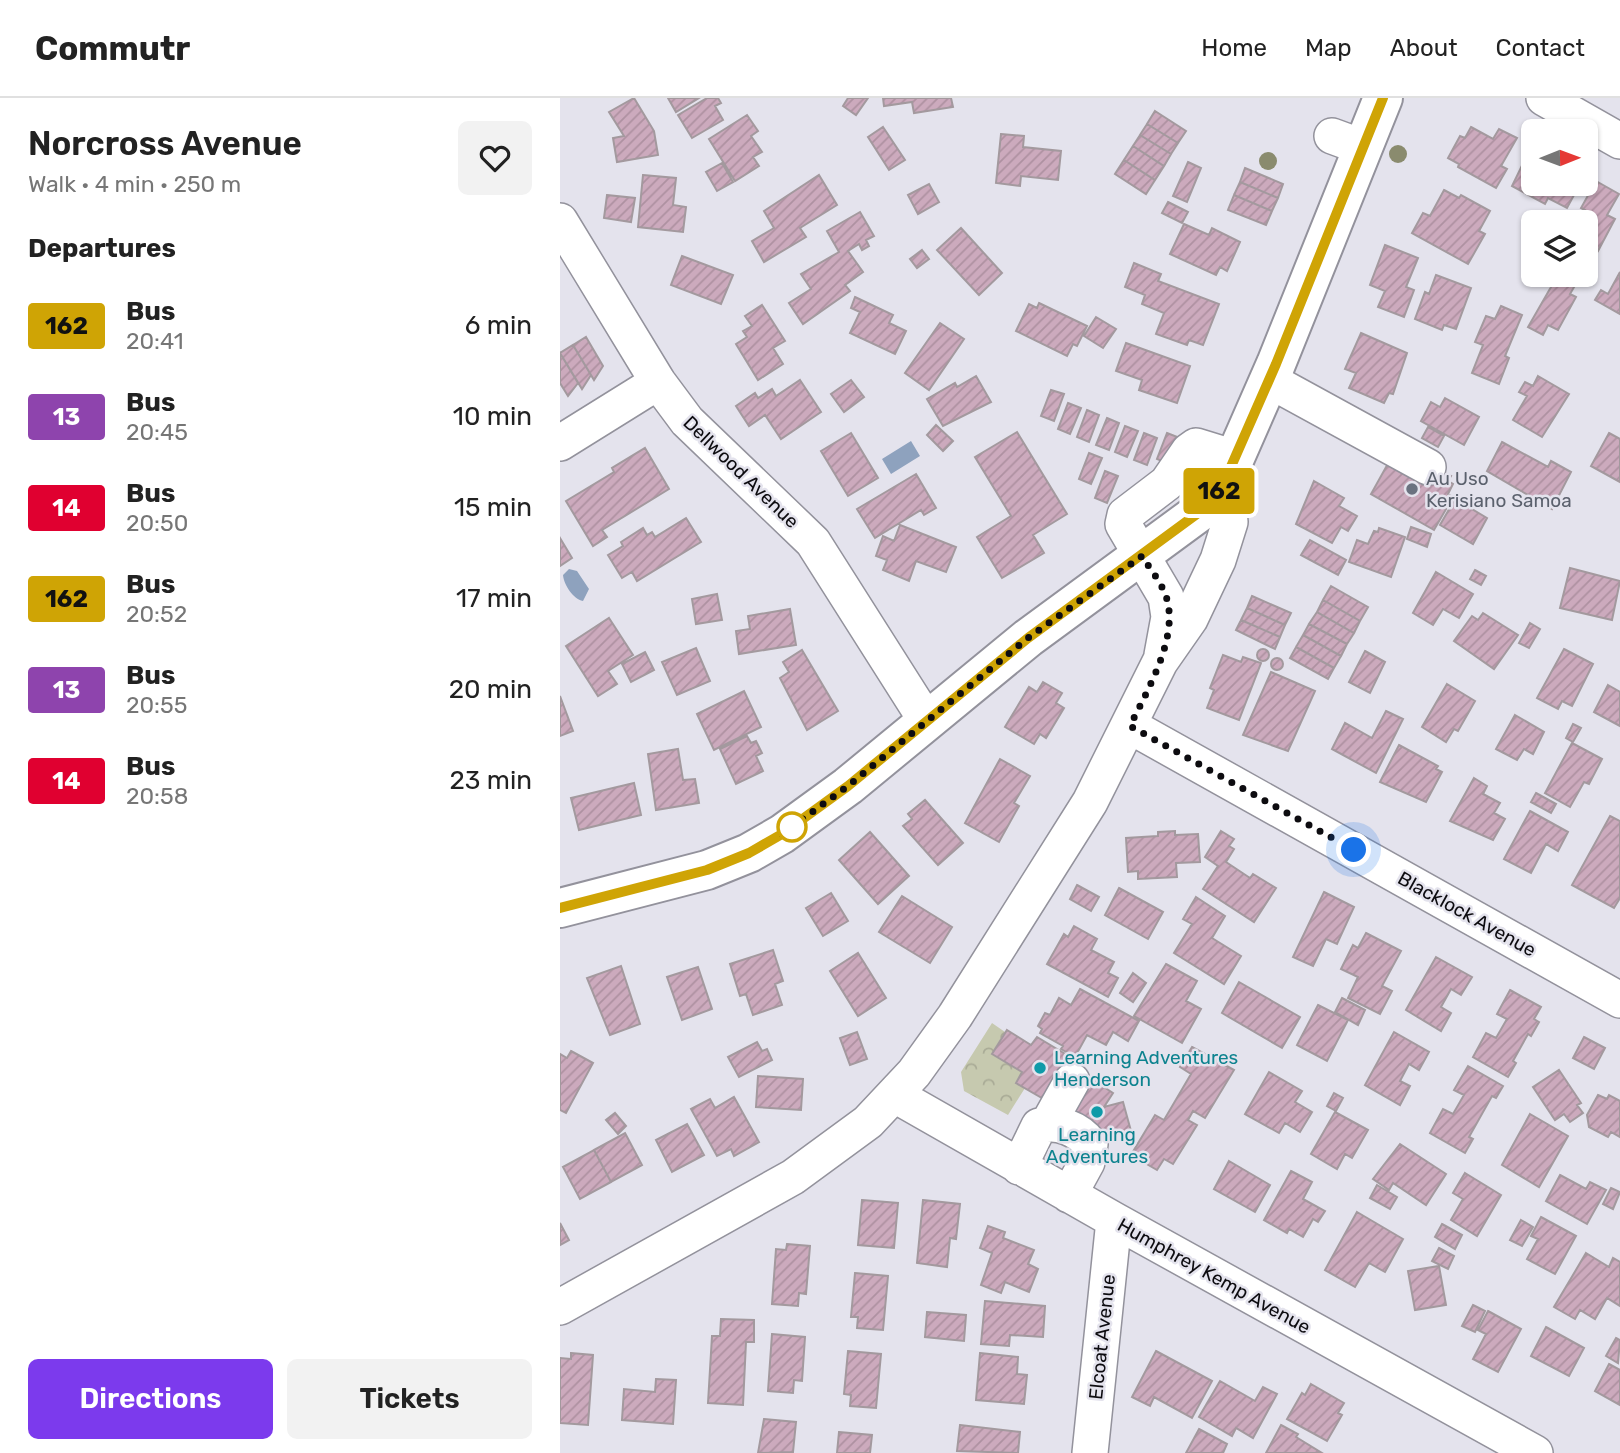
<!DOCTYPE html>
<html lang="en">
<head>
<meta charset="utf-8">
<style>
  body { margin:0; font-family:Rubik,sans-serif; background:#f2f2f2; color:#222; height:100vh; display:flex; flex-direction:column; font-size:26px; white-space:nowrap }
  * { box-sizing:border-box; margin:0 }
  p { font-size:23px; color:#767676 }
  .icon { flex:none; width:38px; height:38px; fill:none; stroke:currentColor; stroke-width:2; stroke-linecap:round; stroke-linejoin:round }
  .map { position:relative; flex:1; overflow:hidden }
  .panel { display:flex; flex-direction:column; background:#fff; width:560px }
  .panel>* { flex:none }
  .badge { padding:0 14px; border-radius:5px; font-size:24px; line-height:46px }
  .needle { width:46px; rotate:89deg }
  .fabs { position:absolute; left:961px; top:21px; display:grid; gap:14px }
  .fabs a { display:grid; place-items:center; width:77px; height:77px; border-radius:10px; background:#fff; box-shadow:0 2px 5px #0004; font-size:35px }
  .you { position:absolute; width:35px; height:35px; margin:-18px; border:5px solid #fff; border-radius:50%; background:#1a73e8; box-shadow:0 0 0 10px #1a73e833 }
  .map>.badge { position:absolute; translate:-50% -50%; box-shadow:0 0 0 4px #fff }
  h2 { padding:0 28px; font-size:26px; line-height:63px }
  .round { display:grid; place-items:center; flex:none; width:74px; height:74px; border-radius:10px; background:#f2f2f2 }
  .summary { display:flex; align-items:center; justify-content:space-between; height:119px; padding:0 28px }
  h1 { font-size:33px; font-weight:600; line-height:52px }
  .button { display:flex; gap:14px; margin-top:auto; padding:14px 28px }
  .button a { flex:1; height:80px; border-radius:10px; background:#7c3aed; color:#fff; font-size:28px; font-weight:600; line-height:80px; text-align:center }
  .button a+a { background:#f2f2f2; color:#222 }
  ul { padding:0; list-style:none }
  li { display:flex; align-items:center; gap:21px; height:91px; padding:0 28px }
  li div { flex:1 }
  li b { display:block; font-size:26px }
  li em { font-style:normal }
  li .badge { min-width:77px; font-weight:700; text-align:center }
  header { display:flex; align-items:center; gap:42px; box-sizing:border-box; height:98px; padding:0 35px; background:#fff; border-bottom:2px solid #e0e0e0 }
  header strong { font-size:33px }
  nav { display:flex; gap:38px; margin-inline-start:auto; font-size:24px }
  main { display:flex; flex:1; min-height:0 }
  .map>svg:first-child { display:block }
  .park { fill:url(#park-crowns) }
  .water { fill:#8ea2be }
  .building { fill:url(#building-hatch); stroke:#a3999e; stroke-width:2 }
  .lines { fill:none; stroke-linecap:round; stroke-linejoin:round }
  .minor-casing { stroke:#93929c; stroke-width:38 }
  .major-casing { stroke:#93929c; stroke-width:42 }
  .minor { stroke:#fff; stroke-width:35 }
  .major { stroke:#fff; stroke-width:38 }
  .tree { fill:#8a8b6e }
  .line-casing { stroke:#fff; stroke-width:16 }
  .line { stroke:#cfa405; stroke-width:10 }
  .walk { stroke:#0d0c10; stroke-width:7; stroke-dasharray:0 12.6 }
  .worship-dot { fill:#6b7280; stroke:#e4e3ed; stroke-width:2.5 }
  .stop-dot { fill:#fff; stroke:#cfa405; stroke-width:3.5 }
  .culture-dot { fill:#0f9aa8; stroke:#e4e3ed; stroke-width:2.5 }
  .labels { text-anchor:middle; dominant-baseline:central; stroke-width:5; stroke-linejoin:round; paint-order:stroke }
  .street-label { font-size:19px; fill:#0d0c10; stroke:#e4e3ed }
  .worship-label { font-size:19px; fill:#5b616d; stroke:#e4e3ed; text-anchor:start }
  .culture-label { font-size:19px; fill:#0d838f; stroke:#e4e3ed; text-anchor:start }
</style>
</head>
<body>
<header>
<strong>Commutr</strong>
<nav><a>Home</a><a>Map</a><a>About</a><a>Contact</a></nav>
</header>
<main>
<section class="panel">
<div class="summary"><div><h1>Norcross Avenue</h1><p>Walk · 4 min · 250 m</p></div><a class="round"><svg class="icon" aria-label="heart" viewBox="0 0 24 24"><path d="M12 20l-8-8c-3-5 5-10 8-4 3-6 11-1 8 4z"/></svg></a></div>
<h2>Departures</h2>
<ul>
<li><span class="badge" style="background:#cfa405;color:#111">162</span><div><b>Bus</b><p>20:41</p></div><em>6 min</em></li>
<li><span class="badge" style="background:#8e44ad;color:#fff">13</span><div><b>Bus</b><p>20:45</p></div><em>10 min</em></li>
<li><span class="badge" style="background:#e00030;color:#fff">14</span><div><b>Bus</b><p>20:50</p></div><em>15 min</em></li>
<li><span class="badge" style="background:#cfa405;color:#111">162</span><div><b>Bus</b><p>20:52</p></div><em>17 min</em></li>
<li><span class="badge" style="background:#8e44ad;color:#fff">13</span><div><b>Bus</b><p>20:55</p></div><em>20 min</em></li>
<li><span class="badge" style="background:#e00030;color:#fff">14</span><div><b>Bus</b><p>20:58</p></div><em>23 min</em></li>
</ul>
<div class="button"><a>Directions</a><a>Tickets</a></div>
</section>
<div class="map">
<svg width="1060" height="1355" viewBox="0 0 1060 1355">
  <defs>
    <pattern id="park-crowns" width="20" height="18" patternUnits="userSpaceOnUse" patternTransform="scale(1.75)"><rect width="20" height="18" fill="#c6c9af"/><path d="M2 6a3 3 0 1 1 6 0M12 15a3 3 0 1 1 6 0" fill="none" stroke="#a9ab96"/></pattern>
    <pattern id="building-hatch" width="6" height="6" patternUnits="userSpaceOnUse" patternTransform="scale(1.75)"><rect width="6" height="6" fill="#ccaabd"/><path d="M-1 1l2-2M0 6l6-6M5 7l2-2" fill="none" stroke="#ae91a1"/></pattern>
  </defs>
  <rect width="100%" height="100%" fill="#e4e3ed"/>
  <path class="park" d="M432,925L445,934L432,956L462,974L456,984L465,990L448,1017L404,993L401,974Z"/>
  <path class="water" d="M351,343L360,358L331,376L322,361Z
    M9,471L17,473L29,491L23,503C13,501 4,487 3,477Z"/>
  <path class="building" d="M74,0L94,33L98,57L57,64L53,40L64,38L49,14Z
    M108,0H139L116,14Z
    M147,0H158L161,5L155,8L163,22L132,40L118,17Z
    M288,0H308L296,17L283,8Z
    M323,0H391L393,9L354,15L352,4L324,8Z
    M595,13L626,33L618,45L587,26Z
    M187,17L198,33L191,38L202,54L193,59L199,68L175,83L149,41Z
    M587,26L618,45L611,56L580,37Z
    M323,29L345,62L329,72L308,39Z
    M911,29L933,41L939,31L957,40L941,68L947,71L936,90L898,69L899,66L888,60L900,38L905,40Z
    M441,36L464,38L463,49L501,53L498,82L461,78L460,88L436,85Z
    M580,37L611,56L604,68L573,48Z
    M573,48L604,68L595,82L564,62Z
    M971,49L973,86H1020L1007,110L988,100L985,106L952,88Z
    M564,62L595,82L586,96L555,76Z
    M628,64L641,70L627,104L613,98Z
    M162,65L173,84L157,93L146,74Z
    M685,70L723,86L718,100L680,84Z
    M83,77L116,80L113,107L126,109L123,134L78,129Z
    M259,77L277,107L240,130L246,139L204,164L192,143L214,130L204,113Z
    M1036,83L1059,96L1047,117L1055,121L1038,153L1028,147L1026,153V124H1018L1025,112L1021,110Z
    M680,84L718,100L712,113L674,97Z
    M369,86L379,104L358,116L348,97Z
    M884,92L899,100L901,97L930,113L919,133L925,136L908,166L852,135L863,115L870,118Z
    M47,97L75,100L71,124L44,120Z
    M674,97L712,113L706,127L668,112Z
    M608,104L628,114L622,125L602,115Z
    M300,114L314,138L306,142L309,148L302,152L299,146L288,153L303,174L285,187L290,193L243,226L229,205L251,191L241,176L279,154L267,133Z
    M624,126L649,137L652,130L680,144L667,173L660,169L656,177L610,156Z
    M401,130L442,175L419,197L377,152Z
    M825,147L858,160L846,189L854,192L844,219L818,209L825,193L810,187Z
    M362,152L369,161L357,170L350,161Z
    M122,158L173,177L161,206L111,187Z
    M574,165L601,176L598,183L659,206L643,247L629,242L627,247L596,236L604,215L582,206L585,197L565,189Z
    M1060,174V216L1035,202L1041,192L1048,196Z
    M876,177L911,190L896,231L884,227L882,232L855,221L865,194L869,196Z
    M992,177H1021L1010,196L1016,199L998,232L988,227L983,237L968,229L991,189L986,186Z
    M295,199L333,217L329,225L346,233L335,256L290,235L300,214L291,210Z
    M479,205L527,228L517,248L513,246L507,258L456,233L469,206L477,210Z
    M202,207L225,243L213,250L223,266L198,282L176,246L187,239L183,233L192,228L185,218Z
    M941,208L962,217L945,258L949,260L939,286L912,275L923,247L915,244L926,218L935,221Z
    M536,219L556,231L543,250L524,238Z
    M380,225L404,241L369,292L345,275Z
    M801,235L847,255L833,296L829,295L824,305L789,290L796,275L785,271Z
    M26,239L43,268L34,282L13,247Z
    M566,245L630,268L617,305L579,292L582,282L556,273Z
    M13,247L31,277L22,291L0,255Z
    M0,255L18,285L8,298L0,285Z
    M416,278L431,304L383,328L367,301L395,285L397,289Z
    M978,278L1009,296L982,339L953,322L967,298L959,294L965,284L973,288Z
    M240,282L261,314L221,341L205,317L189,328L176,308L195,295L198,300L212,291L216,298Z
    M291,282L304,299L284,314L271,296Z
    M491,292L504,296L494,323L481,318Z
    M885,300L919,319L904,347L861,323L871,304L880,309Z
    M508,305L521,310L510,336L498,331Z
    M527,312L539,317L529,344L517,339Z
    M547,320L559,325L549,352L536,347Z
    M376,327L393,343L383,353L367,337Z
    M565,328L578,333L567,359L555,354Z
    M868,329L884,338L878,349L862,340Z
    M457,334L507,416L473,437L484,455L442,480L417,439L451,418L415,359Z
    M291,335L318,380L288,398L261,353Z
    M584,335L597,340L587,367L574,362Z
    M607,335L620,340L609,366L597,361Z
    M1049,335L1060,341V384L1031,368Z
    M942,344L988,369L991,363L1011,374L992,411L927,373Z
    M85,350L109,391L42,432L47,439L33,448L6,403L54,374L52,370Z
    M835,353L891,378L888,383L893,386L888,396L893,399L874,432L811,396Z
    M529,355L542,360L531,386L519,381Z
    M545,373L558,378L547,405L535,400Z
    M356,376L376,410L364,417L361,412L315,440L297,411Z
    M754,383L784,400L779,408L797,418L788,433L781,429L772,445L736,426Z
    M895,401L927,420L913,446L880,427Z
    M126,420L141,444L77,483L72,474L62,480L48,457L63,448L61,444L83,430L87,437L92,434L95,439Z
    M340,427L396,449L386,474L356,463L349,483L323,472L327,462L316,458L323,438L334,443Z
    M851,429L871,436L867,449L847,441Z
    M819,430L845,439L831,479L789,464L797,442L808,446L814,433L818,434Z
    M0,440L12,460L0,468Z
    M750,442L786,462L778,477L741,457Z
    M1010,470L1060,483L1052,522L1000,510Z
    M915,472L926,478L921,487L910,481Z
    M876,474L913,496L899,520L883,511L873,527L853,515Z
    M771,488L808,509L800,523L763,502Z
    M157,496L162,522L136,526L132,501Z
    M692,498L731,515L725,527L687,510Z
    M763,502L800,523L794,535L757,514Z
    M687,510L725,527L720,539L681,522Z
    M230,511L236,547L179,556L176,533L190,531L188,518Z
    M757,514L794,535L787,546L749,526Z
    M923,515L958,537L934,571L894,543L912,518L918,522Z
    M49,520L73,557L48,573L57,586L38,598L6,548Z
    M681,522L720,539L715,551L676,532Z
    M970,525L980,531L969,550L959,545Z
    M749,526L787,546L781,558L743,537Z
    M743,537L781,558L774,570L736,549Z
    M736,549L774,570L768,581L730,560Z
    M136,550L150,583L117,597L102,564Z
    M697 557a6 6 0 1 1 12 0a6 6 0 1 1-12 0Z
    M1004,551L1033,566L1012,608L1002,603L998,611L977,600Z
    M242,552L278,613L247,632L220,580L229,574L223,564Z
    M805,553L825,564L810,595L789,584Z
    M85,554L94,572L71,584L62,566Z
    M663,557L681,564L683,559L701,565L679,622L647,610L654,592L650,590Z
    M711 566a6 6 0 1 1 12 0a6 6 0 1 1-12 0Z
    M711,574L755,593L728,653L683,637Z
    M483,584L502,595L496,605L504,610L486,640L480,636L474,646L445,629L469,589L477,594Z
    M887,586L915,603L898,633L894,631L886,644L862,629Z
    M1048,587L1060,594V628L1034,614Z
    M184,593L201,629L154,652L137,616Z
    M0,598L13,633L0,638Z
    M826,613L843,621L816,675L772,651L785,625L812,640Z
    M955,617L984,634L973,656L964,651L957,662L936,651Z
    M1013,626L1021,630L1013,644L1006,640Z
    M187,638L191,645L196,643L202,655L196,658L203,673L176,686L160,651Z
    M1012,645L1042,661L1029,686L1024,684L1010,709L985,695Z
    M839,647L878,668L876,671L882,674L866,704L820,684Z
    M118,651L123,682L135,681L139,705L96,712L88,656Z
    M440,661L470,678L454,705L459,708L439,744L405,725Z
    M914,680L927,688L923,696L940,705L934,715L945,721L933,742L890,723Z
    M74,685L81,717L19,732L11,700Z
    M976,695L996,706L991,715L971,704Z
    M365,702L403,745L378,767L343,728L352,721L348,716Z
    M970,713L1008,734L998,753L986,746L971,775L944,761Z
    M1050,718L1060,723V800L1054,810L1012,787Z
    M615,733V737L638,736L640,764L616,765L617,779L578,781V773L568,774L566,740L598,738V734Z
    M661,733L674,741L669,748L674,751L666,764L690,780L693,776L716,790L694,824L643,791L658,768L645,759Z
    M310,734L349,778L318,806L279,762Z
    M517,787L539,799L531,813L510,801Z
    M559,790L603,814L588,841L545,817Z
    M764,794L794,809L777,846L766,841L753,868L733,859Z
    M271,795L288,823L263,838L246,810Z
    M342,798L392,829L370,865L319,834Z
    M636,799L665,818L652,840L681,858L664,886L614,855L632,826L623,821Z
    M514,828L537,841L531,852L554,864L548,875L558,880L548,899L487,866L504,836L508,839Z
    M806,835L841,853L822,888L832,893L820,916L788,900L798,879L781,871L793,847L798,850Z
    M213,852L223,883L215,886L222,907L193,917L186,896L180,898L170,866Z
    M298,855L326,900L298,918L270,873Z
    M876,859L912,879L901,897L891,891L881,909L891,915L881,933L846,912Z
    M606,866L637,883L626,903L641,911L622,945L574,918Z
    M61,868L80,926L50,937L27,880Z
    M138,869L152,911L122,922L107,879Z
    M573,875L586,885L573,904L560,895Z
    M679,884L740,919L722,950L662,915Z
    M520,891L579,923L568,943L553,934L546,947L527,937L515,959L501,951L503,948L480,935L482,931L478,928L485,915L490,917L499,900L511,907Z
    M950,892L981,909L974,921L979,924L971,938L968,936L953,963L956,965L948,979L913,959L926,935L936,940L947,921L937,916Z
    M782,900L805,912L798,927L775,914Z
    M758,907L788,922L767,963L737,947Z
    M447,932L471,947L477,939L507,957L501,967L510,972L487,1003L456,985L462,974L432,956Z
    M297,934L307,961L290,967L280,940Z
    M834,934L869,954L859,972L849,966L840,983L850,988L840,1007L805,987Z
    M1024,939L1045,950L1034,971L1013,960Z
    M197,944L202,953L207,951L212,962L179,979L168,959Z
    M632,949L674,972L645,1020L633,1013L628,1022L637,1027L613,1066L604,1061L597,1072L571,1057L595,1017L604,1022L631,976L620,969Z
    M11,953L33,965L6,1015L0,1012V956L7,960Z
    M908,968L943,988L936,1000L932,998L909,1039L913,1041L905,1055L870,1035L883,1011L893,1016L904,997L894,992Z
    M999,972L1021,1005L1017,1007L1023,1015L1010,1024L1004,1016L995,1022L973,989Z
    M709,974L742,993L735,1004L752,1014L740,1034L725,1025L719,1035L685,1016Z
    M198,978L243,981L241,1012L196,1009Z
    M533,982L553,995L544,1009L563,1004L571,1033L538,1041L504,1019Z
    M774,995L783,1000L776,1013L767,1008Z
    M1038,997L1047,1001L1049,997L1060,1003V1039L1051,1034L1048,1039L1029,1029L1027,1017Z
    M174,999L199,1044L174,1058L171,1051L157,1058L131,1011L150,1001L155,1010Z
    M775,1014L808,1032L792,1060L785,1056L777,1071L751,1056Z
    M55,1015L66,1028L58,1036L46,1022Z
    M970,1016L1008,1038L979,1089L942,1067Z
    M127,1026L144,1057L112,1074L96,1042Z
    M65,1035L82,1067L51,1084L34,1052Z
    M840,1046L886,1076L866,1107L833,1085L829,1092L813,1081Z
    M34,1052L51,1084L20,1101L3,1069Z
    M669,1063L710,1087L695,1114L654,1091Z
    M731,1073L752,1084L743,1101L765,1113L758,1124L753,1121L743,1139L729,1131L727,1135L704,1122Z
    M905,1075L941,1097L917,1138L891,1122L903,1101L893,1095Z
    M1000,1077L1026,1091L1030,1084L1046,1092L1027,1126L986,1103Z
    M817,1087L837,1099L830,1111L810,1100Z
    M1051,1090L1060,1094L1053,1111L1043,1106Z
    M302,1102L338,1105L334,1150L298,1147Z
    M363,1102L400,1106L396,1141L390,1140L387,1169L357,1165Z
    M797,1114L843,1141L825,1174L809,1165L795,1189L765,1172Z
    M981,1119L1016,1138L995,1176L967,1161L978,1141L971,1138Z
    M961,1122L973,1129L962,1148L950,1142Z
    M0,1125L9,1142L0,1147Z
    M882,1126L902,1137L895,1151L875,1139Z
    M428,1128L445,1134L443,1140L474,1152L468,1166L478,1171L469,1194L445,1184L441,1195L421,1187L432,1155L420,1150Z
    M227,1146L250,1148L246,1196L239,1195L238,1208L212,1206L216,1151L226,1152Z
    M879,1150L894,1158L888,1171L872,1163Z
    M1026,1155L1049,1169L1053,1160L1060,1164V1208L1047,1200L1035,1221L1020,1212L1015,1221L994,1209Z
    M879,1168L886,1207L855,1212L848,1173Z
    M295,1175L328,1178L323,1232L297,1230L298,1219H291Z
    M425,1203L485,1208L483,1239L450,1237L449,1248L421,1246Z
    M913,1207L925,1213L915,1234L902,1228Z
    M928,1213L961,1231L938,1274L913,1261L926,1236L918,1232Z
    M367,1214L406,1217L404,1243L365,1239Z
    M161,1221L194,1222V1244H186L183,1307L148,1305L152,1238H160Z
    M986,1229L1024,1250L1009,1278L971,1258Z
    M212,1236L245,1239L242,1283L234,1282L233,1295L208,1293Z
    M1056,1240L1060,1242L1058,1265L1046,1258Z
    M288,1253L321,1256L316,1310L290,1308L291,1297L284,1296Z
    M596,1253L652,1283L632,1320L594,1299L590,1308L572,1299Z
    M11,1255L33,1257L28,1327L0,1325V1260L11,1261Z
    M420,1255L458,1259L457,1276L467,1277L464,1306L416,1302Z
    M1049,1266L1060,1272V1307L1035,1293Z
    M96,1281L116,1282L113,1326L62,1322L64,1291L95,1294Z
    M660,1283L695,1303L703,1289L717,1296L693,1340L676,1330L672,1338L639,1319Z
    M751,1286L784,1305L778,1315L782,1317L767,1343L727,1321L742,1295L745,1297Z
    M204,1321L236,1324L233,1354L198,1355Z
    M400,1327L460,1334L458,1355L397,1353Z
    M721,1327L738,1336L736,1339L762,1355H706Z
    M639,1331L667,1346L663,1355H626Z
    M279,1334L312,1337L310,1355H277Z"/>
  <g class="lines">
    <defs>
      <path id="minor" d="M984,0L1060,43
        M772,38L802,49
        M0,123L98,284L127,323L253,444L366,622
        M709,282L868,369
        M0,345L98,284
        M602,557L609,519L606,499L563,426L565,417L607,385L629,353L636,348L675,360
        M570,628L1060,902
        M335,997L554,1122L975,1355
        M489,1024L512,983
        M459,1069L479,1028C497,1022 519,1031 530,1046L527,1064L509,1097
        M0,1209L233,1079L308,1024L354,975L395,918L530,704L600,564L630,521L658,462L670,424L666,380
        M530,1355L554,1122"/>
      <path id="major" d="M0,810L147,772L189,755L222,736L288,688L468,540L645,410L666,380L716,266L823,0"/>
    </defs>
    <use href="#minor" class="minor-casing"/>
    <use href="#major" class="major-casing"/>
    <use href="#minor" class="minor"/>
    <use href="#major" class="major"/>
  </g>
  <g class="tree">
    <circle cx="838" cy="56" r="9"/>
    <circle cx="708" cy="63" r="9"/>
  </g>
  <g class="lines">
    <defs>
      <path id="line" d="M0,810L147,772L189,755L222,736L288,688L468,540L645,410L666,380L716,266L823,0"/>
    </defs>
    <use href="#line" class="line-casing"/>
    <use href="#line" class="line"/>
    <path class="walk" d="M232,729L222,736L288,688L468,540L582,458C591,473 605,488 608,506C616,544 586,595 570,628L794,752"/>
  </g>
  <circle class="worship-dot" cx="852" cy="391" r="7"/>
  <circle class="stop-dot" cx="232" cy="729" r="14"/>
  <g class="culture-dot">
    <circle cx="480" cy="970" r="7"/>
    <circle cx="537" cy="1014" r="7"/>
  </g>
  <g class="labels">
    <g class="street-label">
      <text transform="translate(181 374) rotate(44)">Dellwood Avenue</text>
      <text transform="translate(907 816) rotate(29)">Blacklock Avenue</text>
      <text transform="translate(654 1178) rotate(29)">Humphrey Kemp Avenue</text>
      <text transform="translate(542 1239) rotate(-84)">Elcoat Avenue</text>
    </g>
    <g class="worship-label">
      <text x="866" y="380">Au Uso<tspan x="866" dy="22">Kerisiano Samoa</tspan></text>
    </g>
    <g class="culture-label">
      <text x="494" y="959">Learning Adventures<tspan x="494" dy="22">Henderson</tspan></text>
      <text x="537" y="1036" text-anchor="middle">Learning<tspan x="537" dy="22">Adventures</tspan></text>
    </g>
  </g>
</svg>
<div class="fabs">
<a><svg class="needle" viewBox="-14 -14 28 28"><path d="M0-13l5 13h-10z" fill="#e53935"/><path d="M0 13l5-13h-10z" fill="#767676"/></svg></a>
<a><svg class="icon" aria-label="layers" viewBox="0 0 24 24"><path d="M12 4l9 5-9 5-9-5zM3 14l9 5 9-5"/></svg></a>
</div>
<div class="you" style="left:794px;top:752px"></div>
<b class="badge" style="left:659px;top:393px;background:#cfa405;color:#111">162</b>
</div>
</main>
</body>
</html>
